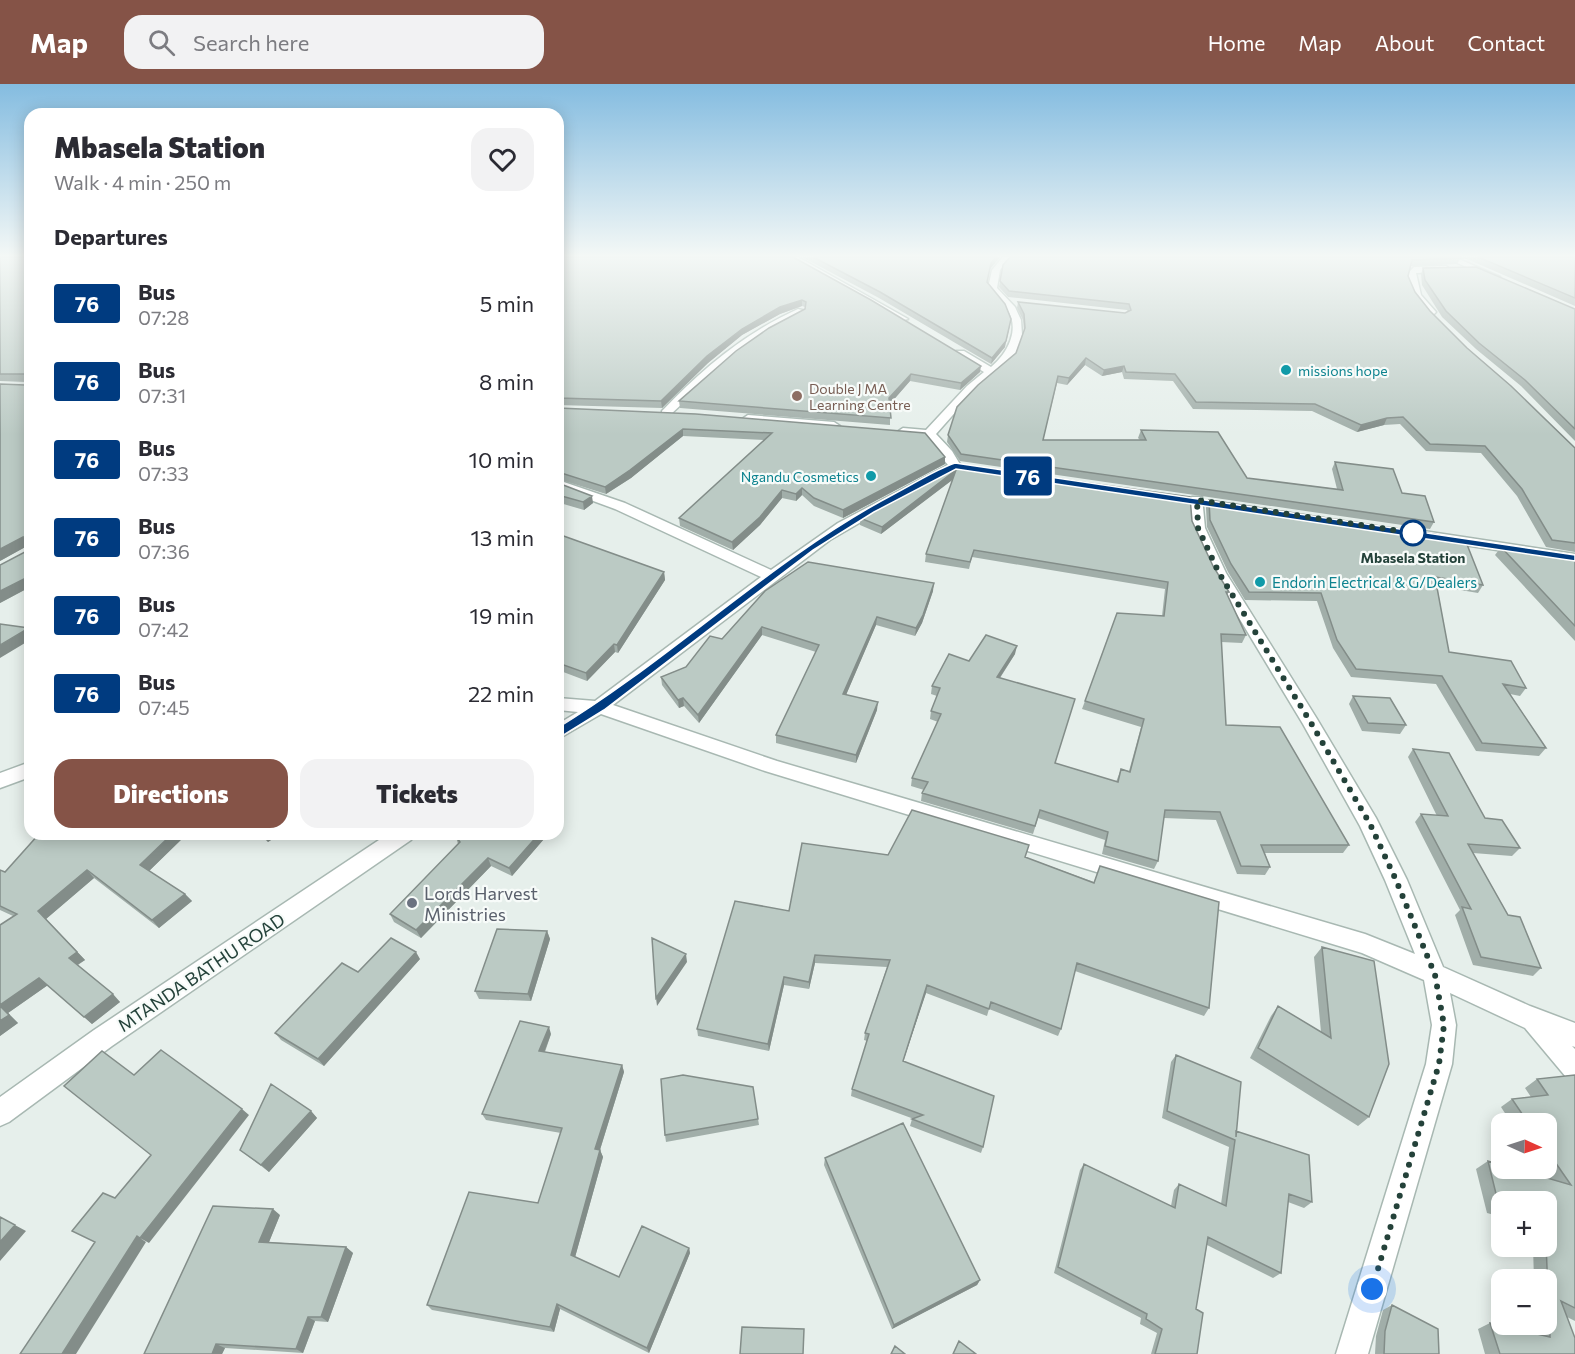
<!DOCTYPE html>
<html lang="en">
<head>
<meta charset="utf-8">
<style>
  body { margin:0; font-family:Commissioner,sans-serif; background:#f2f2f3; color:#2b2b33; height:100vh; display:flex; flex-direction:column; font-size:22px; white-space:nowrap }
  * { box-sizing:border-box; margin:0 }
  p { font-size:20px; color:#7c7c81 }
  .icon { flex:none; width:33px; height:33px; fill:none; stroke:currentColor; stroke-width:2; stroke-linecap:round; stroke-linejoin:round }
  .map { position:relative; flex:1; overflow:hidden }
  .panel { position:absolute; left:24px; top:24px; width:540px; height:732px; display:flex; flex-direction:column; background:#fff; border-radius:18px; box-shadow:0 3px 15px #0003 }
  .panel>* { flex:none }
  .badge { padding:0 12px; border-radius:4px; font-size:21px; line-height:39px }
  .needle { width:39px; rotate:93deg }
  .fabs { position:absolute; left:1491px; top:1029px; display:grid; gap:12px }
  .fabs a { display:grid; place-items:center; width:66px; height:66px; border-radius:12px; background:#fff; box-shadow:0 3px 15px #0003; font-size:30px }
  .you { position:absolute; width:30px; height:30px; margin:-15px; border:4px solid #fff; border-radius:50%; background:#1a73e8; box-shadow:0 0 0 9px #1a73e833 }
  .map>.badge { position:absolute; translate:-50% -50%; box-shadow:0 0 0 3px #fff }
  h2 { padding:0 30px; font-size:22px; line-height:54px }
  .round { display:grid; place-items:center; flex:none; width:63px; height:63px; border-radius:18px; background:#f2f2f3 }
  .head { display:flex; align-items:center; justify-content:space-between; height:102px; padding:0 30px }
  h1 { font-size:28px; font-weight:800; line-height:45px }
  .cta { display:flex; gap:12px; margin-top:auto; padding:12px 30px }
  .cta a { flex:1; height:69px; border-radius:18px; background:#855347; color:#fff; font-size:24px; font-weight:800; line-height:69px; text-align:center }
  .cta a+a { background:#f2f2f3; color:#2b2b33 }
  ul { padding:0; list-style:none }
  li { display:flex; align-items:center; gap:18px; height:78px; padding:0 30px }
  li div { flex:1 }
  li b { display:block; font-size:22px }
  li em { font-style:normal }
  li .badge { min-width:66px; font-weight:700; text-align:center }
  header { display:flex; align-items:center; gap:36px; box-sizing:border-box; height:84px; padding:0 30px; background:#855347; color:#fff }
  header strong { font-size:28px }
  nav { display:flex; gap:33px; margin-inline-start:auto; font-size:21px }
  .search { width:420px; height:54px; background:#f2f2f3; display:flex; align-items:center; gap:15px; box-sizing:border-box; padding:0 21px; border-radius:18px; color:#7c7c81; font-size:22px }
  .map>svg:first-child { display:block }
  .lines { fill:none; stroke-linecap:round; stroke-linejoin:round }
  .minor-casing { stroke:#a8b8b2; stroke-width:3 }
  .minor { fill:#fff; fill-rule:evenodd }
  .wall { fill:#a1aea9 }
  .shaded-wall { fill:#838d89 }
  .building { fill:#bbcac4; stroke:#838d89; stroke-width:1.5 }
  .line { fill:#003b80; stroke:#fff; stroke-width:1.5 }
  .walk { stroke:#24423a; stroke-width:6; stroke-dasharray:0 10.8 }
  .culture-dot { fill:#0f9aa8; stroke:#f7fbf9; stroke-width:2 }
  .education-dot { fill:#8d6e63; stroke:#f7fbf9; stroke-width:2 }
  .stop-dot { fill:#fff; stroke:#003b80; stroke-width:3 }
  .worship-dot { fill:#6b7280; stroke:#f7fbf9; stroke-width:2 }
  .labels { text-anchor:middle; dominant-baseline:central; stroke-width:4.5; stroke-linejoin:round; paint-order:stroke }
  .far-culture-label { font-size:14px; fill:#0d838f; stroke:#f7fbf9; text-anchor:start }
  .far-education-label { font-size:14px; fill:#785e54; stroke:#f7fbf9; text-anchor:start }
  .far-stop-label { font-size:14px; font-weight:bold; fill:#24423a; stroke:#f7fbf9 }
  .culture-label { font-size:15px; fill:#0d838f; stroke:#f7fbf9; text-anchor:start }
  .near-worship-label { font-size:18px; fill:#5b616d; stroke:#f7fbf9; text-anchor:start }
  .near-street-label { font-size:18px; fill:#24423a; stroke:#f7fbf9 }
</style>
</head>
<body>
<header>
<strong>Map</strong>
<div class="search"><svg class="icon" aria-label="search" viewBox="0 0 24 24"><circle cx="10" cy="10" r="6"/><path d="M15 15l6 6"/></svg>Search here</div>
<nav><a>Home</a><a>Map</a><a>About</a><a>Contact</a></nav>
</header>
<div class="map">
<svg width="1575" height="1270" viewBox="0 0 1575 1270">
  <rect width="100%" height="100%" fill="#e6efeb"/>
  <g class="lines">
    <defs>
      <path id="minor" d="M788,173H798L908,235L900,237Z
        M1003,173H1011L1000,186L997,204L1015,223L1021,236L1022,251L1018,264L1012,277L975,306L936,350L952,367L961,382L959,385L885,424L830,456L613,621L777,677L1365,850L1415,870L1385,796L1360,742L1303,640L1212,489L1191,444L1190,416L1192,413H1202L1205,444L1226,489L1317,635L1376,734L1407,796L1443,883L1530,922L1575,939V963L1572,962L1575,965V996L1566,993L1525,944L1450,909L1456,941L1452,980L1368,1270H1336L1426,980L1432,941L1424,896L1362,869L765,687L601,630L558,655V640L578,628L558,626V614L595,617L761,493L615,425L558,404V396L625,419L771,486L838,439L948,381L925,353L903,352L897,348L903,344L926,346L967,302L984,288L956,271V267H964L991,283C1007,270 1021,245 1007,225C1002,217 993,211 988,204L992,186Z
        M1444,173H1454L1500,193L1493,195Z
        M1414,183L1446,182L1450,185L1446,188L1416,189L1421,211L1436,228L1434,230H1428L1412,211L1408,189Z
        M798,225L806,227L766,249L732,273L670,331H662V327C702,285 745,249 798,225Z
        M748,331L834,338L840,342L834,346L744,337L742,335Z
        M1417,446L1575,470V478L1412,453L1410,450L1412,447Z
        M30,678V693L0,704V689Z
        M388,750H414L411,756L112,962L9,1038L0,1042V1013L94,946Z"/>
    </defs>
    <use href="#minor" class="minor-casing"/>
    <use href="#minor" class="minor"/>
  </g>
  <path class="wall" d="M0,173H30V503L0,519V481L25,468V463L0,477L26,298L0,297Z
    M558,173H793L980,288L960,306L910,297L890,320V341L680,324L679,317L805,225V223L802,222L780,230L742,251L708,279L662,324L558,321Z
    M802,173H1000L990,185L987,198L1005,263L991,280L879,214Z
    M1010,173H1575V222L1467,175H1460L1457,180L1411,182L1408,192L1415,208L1430,227L1467,264L1575,364V468L1546,463L1517,412L1481,369L1426,367L1400,340L1384,341L1357,348L1312,327L1193,325L1173,297L1124,295L1122,288L1102,292L1085,281L1067,301L1057,299L1043,356H1140L1138,354L1141,346L1247,394L1337,405L1332,385L1335,378L1402,409L1434,438L1430,445L960,377L947,358L948,351L1016,269L1024,248L1023,236L1017,224L1018,218L1125,229L1128,228L1127,226L1008,213L999,203L1003,181Z
    M1423,184L1575,225V357L1521,302L1476,265L1442,233L1422,201L1421,190Z
    M558,324L696,330L945,373V380L843,434L814,422L802,411L796,417L782,414L760,441L733,466L680,442L679,434L764,356L683,352L631,394L606,410L558,395Z
    M958,381L1192,437L1213,482L1229,508L1227,511L1246,551L1242,559L1221,558L1226,641L1349,761L1343,769H1265L1270,783L1265,791L1237,790L1216,736L1164,734L1158,777L1154,785L1102,770L1105,756L1038,734L1033,750L921,717L922,709L924,706L911,702L912,694L938,638L930,635L931,627L937,612L931,610L932,602L969,577L1015,570L1000,594L1055,679L1116,698L1121,685L1129,687L1141,643L1082,625L1085,617L1162,532L1165,505L972,473L969,485L925,478L926,470L953,395L881,450L860,441V434Z
    M558,399L593,419L584,426L560,419L558,424Z
    M1209,416L1441,455L1483,501L1478,509L1437,502L1449,568L1526,604L1520,612L1510,610L1546,664L1539,672L1476,667L1436,600L1351,593L1333,564L1317,517L1245,516L1228,488L1207,443L1206,424Z
    M558,450L664,488L665,496L618,569L615,568L587,597L558,586Z
    M1501,463L1558,472L1560,469L1575,472V557L1495,471Z
    M765,507H933L922,539L915,552L876,541L846,611L877,626L856,679L776,659V651L816,568L762,551L699,639L684,622L679,624L662,601L661,593L686,583L722,555Z
    M1353,612L1406,641L1400,650L1362,647L1349,620Z
    M1413,665L1485,734L1520,764L1512,772L1473,769L1508,831L1541,884L1533,892L1473,881L1455,831L1460,826L1415,738L1421,730L1437,732L1408,673Z
    M39,750H187L149,787L185,810L192,817L159,844L94,794L46,835L85,876L78,881L120,918L92,940L48,901L8,929L18,939L0,952L13,832L0,826V786L5,788Z
    M259,750H280L268,758Z
    M456,753L544,755L512,792L491,782L421,854L394,838L390,830L458,760Z
    M888,771L1025,773L1094,798L1100,782L1209,924L1204,932L1075,887L1061,945L1058,952L989,925L987,932L926,909L903,977L983,1063L981,1069L910,1042L912,1035H914L851,1012L852,1005L867,957L864,956L865,949L887,883L815,879L809,905L784,901L769,967L698,952L697,945L789,827Z
    M547,847L550,855L531,917L479,915L475,907Z
    M1322,863L1369,1033L1358,1042L1250,974L1271,932L1278,922L1321,948L1314,873Z
    M420,875L324,982L281,956L275,949L358,888Z
    M551,950L545,968L622,981L624,988L600,1066L603,1073L575,1173L619,1193L689,1164L690,1169L649,1269L560,1225L554,1248L432,1226L427,1221L538,1119L561,1049L486,1036L482,1030Z
    M1176,971L1236,1048L1312,1118L1304,1124L1288,1118L1281,1189L1273,1194L1207,1161L1196,1225L1197,1270H1151L1157,1249L1140,1240L1141,1234L1054,1189L1080,1086L1084,1080L1171,1122L1174,1106L1179,1100L1221,1120L1229,1063L1162,1034L1171,978Z
    M1575,991V1237L1567,1233L1575,1270H1485L1478,1245L1490,1239L1536,1249V1240H1546V1196H1534L1533,1162H1546V1118H1502V1133L1487,1129L1476,1085L1488,1077L1548,1094L1542,1084H1546V1040H1512L1501,1023L1512,1015L1531,1013L1525,1004L1537,995Z
    M311,1027L317,1034L269,1088L240,1066Z
    M758,1035L759,1041L666,1058L665,1051Z
    M825,1074L980,1196L977,1201L892,1245L824,1081Z
    M280,1131L269,1158L346,1163L353,1169L328,1238L315,1237L303,1269L225,1264L222,1270H144Z
    M1392,1221L1439,1270H1375L1376,1252L1383,1226Z"/>
  <path class="shaded-wall" d="M996,173H1000L990,185L986,204L991,179Z
    M802,216V222L780,230L742,251L708,279L662,324L661,317L707,272L742,245L780,223Z
    M1010,241L1005,263L991,280L992,274Z
    M1086,274L1085,281L1067,301L1069,294Z
    M981,282L980,288L960,306L961,299Z
    M1124,282L1122,288L1102,292L1104,286Z
    M911,290L910,297L889,321V314Z
    M1387,334L1384,341L1357,348L1361,341Z
    M683,345V352L631,394L606,410L605,403Z
    M945,373V380L843,434V426Z
    M956,386L955,394L881,450L882,443Z
    M802,404V411L796,417V410Z
    M782,406V414L760,441L733,466L732,458Z
    M558,411L560,419L558,424Z
    M592,412L593,419L584,426L583,418Z
    M23,453L29,461L0,477V465Z
    M664,488L665,496L618,569L617,561Z
    M30,492V503L0,519V507Z
    M934,499L933,507L922,539L915,552L916,544Z
    M877,533L876,541L843,618V610Z
    M762,543V551L699,639L698,631Z
    M29,544L30,546V556L0,574V561Z
    M614,560L615,568L587,597L586,589Z
    M1017,562L1015,570L995,601L997,593Z
    M683,614L684,622L679,624L678,616Z
    M878,618L877,626L856,679V671Z
    M172,750H187L147,789L140,781Z
    M262,750H280L268,758Z
    M539,750H542L544,755L512,792L509,784Z
    M488,774L491,782L421,854L416,846Z
    M87,786L94,794L46,835L85,876L77,881L69,874L38,827Z
    M185,810L192,817L159,844L152,836Z
    M547,847L550,855L531,917L528,910Z
    M416,868L420,875L324,982L318,975Z
    M686,870L687,878L657,922L656,914Z
    M815,871V879L809,905V898Z
    M784,893V901L769,967L768,960Z
    M39,894L48,901L8,929L18,939L0,952V921Z
    M927,901L926,909L901,984L903,977Z
    M113,910L120,918L92,940L84,933Z
    M549,943L551,950L542,974L539,967Z
    M622,981L624,988L598,1072L595,1065Z
    M242,1025L249,1031L149,1159L140,1154Z
    M311,1027L317,1034L269,1088L261,1081Z
    M600,1066L603,1073L574,1177L571,1171Z
    M273,1125L280,1131L267,1163L259,1158Z
    M0,1133L26,1147L0,1177Z
    M137,1152L146,1158L76,1270H62Z
    M346,1163L353,1169L328,1238L321,1233Z
    M689,1164L690,1169L649,1269L647,1264Z
    M980,1196L977,1201L892,1245L894,1241Z
    M557,1220L560,1225L554,1248L550,1243Z
    M308,1233L315,1237L303,1269L296,1265Z
    M216,1260L225,1264L222,1270H212Z"/>
  <path class="building" d="M0,173H30V492L0,507V481L25,468L26,453H23L0,465V300L25,301L28,293L26,290H0Z
    M558,173H793L871,216L981,282L961,299L911,290L889,314L891,334L679,317L736,267L769,244L805,225L806,218L802,216L780,223L742,245L707,272L661,317L558,314Z
    M813,173H996L991,179L987,198L1005,220L1011,235L1006,257L992,274L880,208Z
    M1010,173H1461L1460,174L1412,176L1408,192L1415,208L1430,227L1467,264L1511,302L1575,364V459L1552,456L1522,405L1485,362L1430,360L1403,333L1387,334L1361,341L1315,320L1196,318L1175,290L1126,288L1124,282L1104,286L1086,274L1069,294L1058,292L1043,356H1146L1141,346L1218,348L1247,394L1343,406L1335,378L1393,385L1402,409L1425,412L1434,438L961,370L948,351L957,323L978,301L1016,269L1025,244L1024,230L1018,218L1125,229L1131,226L1129,220L1009,207L1000,197L1003,181Z
    M1478,173H1575V214Z
    M1476,183L1575,225V345L1525,296L1479,259L1446,227L1425,196L1423,184Z
    M558,324L696,330L925,349L945,373L843,426L814,414L802,404L796,410L782,406L760,433L732,458L679,434L772,349L683,345L630,386L605,403L558,388Z
    M958,381L1190,413L1192,437L1213,482L1229,508H1226L1246,551L1221,550L1226,641L1280,643L1349,761H1261L1270,783L1241,782L1220,728L1165,726L1158,777L1105,762L1108,748L1040,726L1035,742L922,709L928,698L912,694L941,630L931,627L940,604L932,602L949,570L969,577L986,551L1017,562L997,593L1075,615L1055,679L1118,698L1121,685L1130,688L1144,635L1085,617L1117,529L1164,532L1168,498L974,466L970,478L926,470L956,386L882,443L860,434Z
    M558,399L592,412L583,418L558,411V412Z
    M1209,416L1439,451L1441,455L1466,458L1483,501L1435,493L1449,568L1511,577L1526,604L1503,600L1546,664L1482,659L1442,592L1356,585L1337,556L1321,509L1249,508L1231,480L1210,436Z
    M558,450L664,488L617,561L614,560L586,589L558,579Z
    M1501,463L1562,472L1560,469L1575,472V542Z
    M808,478L934,499L923,531L916,544L877,533L843,610L878,618L856,671L776,651L819,561L762,543L698,631L683,614L678,616L661,593L686,583L710,552L722,555L765,507Z
    M0,540L29,544L0,561Z
    M1353,612L1390,614L1406,641L1368,639Z
    M1413,665L1449,669L1485,734L1502,736L1520,764L1468,760L1508,831L1520,833L1541,884L1481,873L1462,823L1471,825L1421,730L1448,732Z
    M912,726L1029,761L1025,773L1094,799L1100,782L1219,818L1209,924L1077,879L1061,945L991,918L989,925L927,901L903,977L994,1012L983,1063L912,1035L923,1031L852,1005L869,950L865,949L890,876L815,871L809,898L784,893L768,960L697,945L735,817L789,827L802,759L888,771Z
    M39,750H172L140,781L185,810L152,836L87,786L38,827L77,868L69,874L113,910L84,933L39,894L0,921V841L17,830L0,822V786L5,788Z
    M458,750H539L509,784L488,774L416,846L390,830L460,758L456,753Z
    M497,845L547,847L528,910L475,907Z
    M391,854L416,868L318,975L275,949L342,879L358,888Z
    M652,854L686,870L656,914Z
    M1322,863L1374,877L1389,980L1369,1033L1258,964L1278,922L1331,954Z
    M0,922L9,931L0,937Z
    M520,937L549,943L539,967L622,981L595,1065L600,1066L571,1171L619,1193L642,1142L689,1164L647,1264L557,1220L550,1243L427,1221L469,1108L538,1119L562,1044L482,1030Z
    M161,966L242,1025L140,1154L137,1152L62,1270H20L95,1158L72,1147L103,1109L115,1114L151,1071L64,1002L102,967L134,991Z
    M1176,971L1241,998L1236,1053V1047L1309,1071L1312,1118L1289,1110L1281,1189L1208,1153L1196,1225L1203,1229L1197,1270H1155L1162,1245L1146,1235L1147,1230L1058,1183L1084,1080L1175,1124L1179,1100L1226,1122L1235,1056L1167,1027Z
    M683,991L753,1003L758,1035L665,1051L661,995Z
    M1575,991V1224L1561,1217L1575,1254V1270H1500L1490,1239L1550,1253L1546,1160V1118H1502V1122H1499L1488,1077L1502,1081V1084H1513L1571,1101L1546,1065V1040H1529L1512,1015L1548,1011L1537,995Z
    M271,1000L311,1027L261,1081L240,1066Z
    M903,1039L980,1196L894,1241L825,1074Z
    M213,1122L273,1125L259,1158L346,1163L321,1233H308L296,1265L216,1260L212,1270H144Z
    M0,1133L15,1141L0,1158Z
    M1392,1221L1438,1245L1439,1270H1384L1385,1247Z
    M742,1243L804,1245L803,1270H740Z
    M959,1257L976,1270H953Z
    M895,1262L905,1270H891Z"/>
  <linearGradient id="sky" x2="0" y2="1"><stop stop-color="#84bce0"/><stop offset="0.49" stop-color="#f4f8f6"/><stop offset="1" stop-color="#f4f8f6" stop-opacity="0"/></linearGradient>
  <rect width="1575" height="351" fill="url(#sky)"/>
  <path class="line" d="M955,379L1575,471V477L956,385L874,428L813,466L604,626L562,652H554V646C672,575 771,475 894,410C914,400 934,386 955,379Z"/>
  <g class="lines">
    <path class="walk" d="M1372,1205L1439,980L1444,941L1435,891L1396,796L1370,740L1311,639L1219,489L1198,444L1197,416L1413,449"/>
  </g>
  <g class="culture-dot">
    <circle cx="1286" cy="286" r="6"/>
    <circle cx="871" cy="392" r="6"/>
    <circle cx="1260" cy="498" r="6"/>
  </g>
  <circle class="education-dot" cx="797" cy="312" r="6"/>
  <circle class="stop-dot" cx="1413" cy="449" r="12"/>
  <circle class="worship-dot" cx="412" cy="819" r="6"/>
  <g class="labels">
    <g class="far-culture-label">
      <text x="1298" y="286">missions hope</text>
      <text x="859" y="392" text-anchor="end">Ngandu Cosmetics</text>
    </g>
    <g class="far-education-label">
      <text x="809" y="304">Double J MA<tspan x="809" dy="16">Learning Centre</tspan></text>
    </g>
    <g class="far-stop-label">
      <text x="1413" y="473">Mbasela Station</text>
    </g>
    <g class="culture-label">
      <text x="1272" y="498">Endorin Electrical &amp; G/Dealers</text>
    </g>
    <g class="near-worship-label">
      <text x="424" y="809">Lords Harvest<tspan x="424" dy="21">Ministries</tspan></text>
    </g>
    <g class="near-street-label">
      <text transform="translate(201 888) rotate(-34)">MTANDA BATHU ROAD</text>
    </g>
  </g>
</svg>
<div class="fabs">
<a><svg class="needle" viewBox="-14 -14 28 28"><path d="M0-13l5 13h-10z" fill="#e53935"/><path d="M0 13l5-13h-10z" fill="#7c7c81"/></svg></a>
<a>+</a>
<a>−</a>
</div>
<div class="you" style="left:1372px;top:1205px"></div>
<b class="badge" style="left:1028px;top:392px;background:#003b80;color:#fff">76</b>
<section class="panel">
<div class="head"><div><h1>Mbasela Station</h1><p>Walk · 4 min · 250 m</p></div><a class="round"><svg class="icon" aria-label="heart" viewBox="0 0 24 24"><path d="M12 20l-8-8c-3-5 5-10 8-4 3-6 11-1 8 4z"/></svg></a></div>
<h2>Departures</h2>
<ul>
<li><span class="badge" style="background:#003b80;color:#fff">76</span><div><b>Bus</b><p>07:28</p></div><em>5 min</em></li>
<li><span class="badge" style="background:#003b80;color:#fff">76</span><div><b>Bus</b><p>07:31</p></div><em>8 min</em></li>
<li><span class="badge" style="background:#003b80;color:#fff">76</span><div><b>Bus</b><p>07:33</p></div><em>10 min</em></li>
<li><span class="badge" style="background:#003b80;color:#fff">76</span><div><b>Bus</b><p>07:36</p></div><em>13 min</em></li>
<li><span class="badge" style="background:#003b80;color:#fff">76</span><div><b>Bus</b><p>07:42</p></div><em>19 min</em></li>
<li><span class="badge" style="background:#003b80;color:#fff">76</span><div><b>Bus</b><p>07:45</p></div><em>22 min</em></li>
</ul>
<div class="cta"><a>Directions</a><a>Tickets</a></div>
</section>
</div>
</body>
</html>
